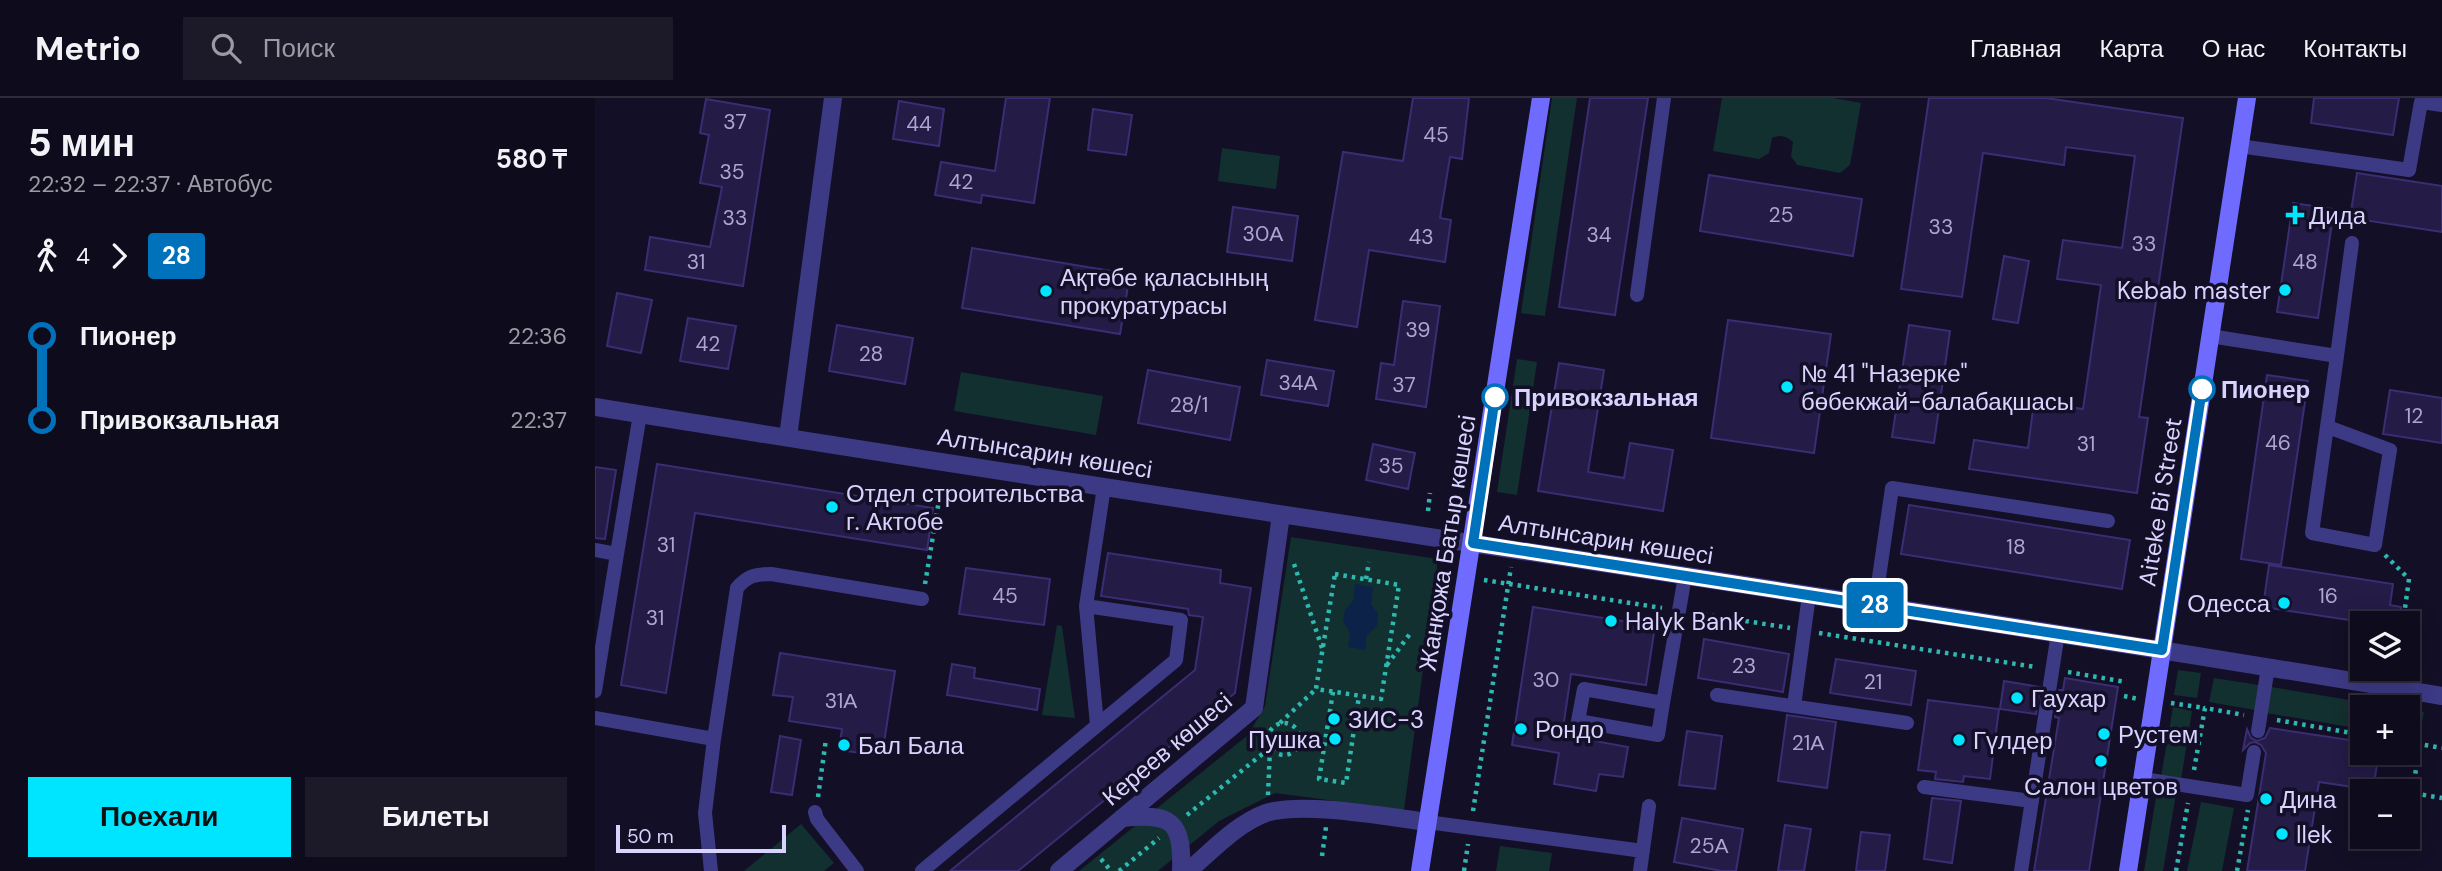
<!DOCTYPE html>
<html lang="ru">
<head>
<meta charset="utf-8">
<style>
  body { margin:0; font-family:"DM Sans",sans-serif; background:#1c1929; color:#f1f3f6; height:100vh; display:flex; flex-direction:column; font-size:26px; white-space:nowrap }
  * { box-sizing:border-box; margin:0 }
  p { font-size:23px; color:#9b9ba3 }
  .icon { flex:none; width:38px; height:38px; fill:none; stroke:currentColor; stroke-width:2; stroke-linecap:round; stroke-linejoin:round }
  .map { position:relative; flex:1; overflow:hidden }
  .sheet { display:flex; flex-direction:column; background:#0e0b1c; width:595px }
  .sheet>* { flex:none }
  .badge { padding:0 14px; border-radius:5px; font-size:24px; line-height:46px }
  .fabs { position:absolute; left:1755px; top:513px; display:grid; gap:14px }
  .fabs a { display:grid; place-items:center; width:70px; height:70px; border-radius:0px; background:#0e0b1c; box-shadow:0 4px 18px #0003,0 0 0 2px #2e2b3b; font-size:35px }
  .scale { position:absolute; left:21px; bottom:18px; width:170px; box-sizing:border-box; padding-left:7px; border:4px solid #d9d4ff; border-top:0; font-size:19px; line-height:24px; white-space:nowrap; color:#d9d4ff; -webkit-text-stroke:5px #130f26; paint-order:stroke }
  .map>.badge { position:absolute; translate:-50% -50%; box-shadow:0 0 0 4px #fff }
  .legs { display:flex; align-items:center; gap:10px; height:77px; padding:0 28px; font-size:23px }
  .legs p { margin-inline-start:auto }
  .overview { display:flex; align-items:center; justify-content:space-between; height:119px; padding:0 28px }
  h1 { font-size:38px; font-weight:800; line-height:52px }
  .primary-button { display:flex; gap:14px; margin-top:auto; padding:14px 28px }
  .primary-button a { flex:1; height:80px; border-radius:0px; background:#00e5ff; color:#111; font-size:28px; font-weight:800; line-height:80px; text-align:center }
  .primary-button a+a { background:#1c1929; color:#f1f3f6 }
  ul { padding:0 28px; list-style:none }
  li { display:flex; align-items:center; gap:24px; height:84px; font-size:26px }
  li i { display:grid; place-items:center; width:10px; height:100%; margin:0 9px; background:currentColor }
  li i::after { content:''; width:18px; height:18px; margin:-9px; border:5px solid; border-radius:50%; background:#0e0b1c }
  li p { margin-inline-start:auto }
  li:first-child i { background:linear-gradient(#0000 50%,currentColor 0) }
  li:last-child i { background:linear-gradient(currentColor 50%,#0000 0) }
  header { display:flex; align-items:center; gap:42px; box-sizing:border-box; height:98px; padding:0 35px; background:#0e0b1c; border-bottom:2px solid #2e2b3b }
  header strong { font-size:33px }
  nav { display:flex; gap:38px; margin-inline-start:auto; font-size:24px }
  .search { width:490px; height:63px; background:#1c1929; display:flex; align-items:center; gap:18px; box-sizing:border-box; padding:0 24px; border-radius:0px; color:#9b9ba3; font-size:26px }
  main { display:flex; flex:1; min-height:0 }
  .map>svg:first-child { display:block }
  .green { fill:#12302f }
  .water { fill:#0c2248 }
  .building { fill:#241b47; stroke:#3b2d73; stroke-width:2 }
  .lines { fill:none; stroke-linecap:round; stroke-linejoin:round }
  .path { stroke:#2fb8b0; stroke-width:4.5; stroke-dasharray:3.5 5; stroke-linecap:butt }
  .lane { stroke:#3d3a85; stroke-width:14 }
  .street { stroke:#3d3a85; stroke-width:18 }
  .secondary { stroke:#6f6bff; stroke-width:18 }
  .line-1-casing { stroke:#fff; stroke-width:16 }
  .line-1 { stroke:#0072bc; stroke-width:10 }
  .poi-dot { fill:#00e5ff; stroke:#130f26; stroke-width:2.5 }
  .stop-1-dot { fill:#fff; stroke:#0072bc; stroke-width:3.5 }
  .labels { text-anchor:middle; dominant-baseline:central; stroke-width:7; stroke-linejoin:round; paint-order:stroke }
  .number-label { font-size:21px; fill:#aca6d1 }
  .poi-label { font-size:24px; fill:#d9d4ff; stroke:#130f26; text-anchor:start }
  .stop-label { font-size:24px; font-weight:bold; fill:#d9d4ff; stroke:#130f26; text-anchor:start }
  .street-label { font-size:24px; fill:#d9d4ff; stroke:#130f26 }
</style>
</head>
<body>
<header>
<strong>Metrio</strong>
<div class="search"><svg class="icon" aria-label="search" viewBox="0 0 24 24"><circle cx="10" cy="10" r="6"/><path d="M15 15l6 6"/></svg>Поиск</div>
<nav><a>Главная</a><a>Карта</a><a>О нас</a><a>Контакты</a></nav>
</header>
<main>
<section class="sheet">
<div class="overview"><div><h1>5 мин</h1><p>22:32 – 22:37 · Автобус</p></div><b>580 ₸</b></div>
<div class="legs"><svg class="icon" aria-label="walk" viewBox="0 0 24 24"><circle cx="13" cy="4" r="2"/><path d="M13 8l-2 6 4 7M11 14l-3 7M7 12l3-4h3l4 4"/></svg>4<svg class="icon" aria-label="forward" viewBox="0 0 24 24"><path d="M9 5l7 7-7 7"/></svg><b class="badge" style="background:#0072bc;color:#fff">28</b></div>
<ul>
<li><i style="color:#0072bc"></i><b>Пионер</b><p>22:36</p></li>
<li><i style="color:#0072bc"></i><b>Привокзальная</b><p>22:37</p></li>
</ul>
<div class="primary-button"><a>Поехали</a><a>Билеты</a></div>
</section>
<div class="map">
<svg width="1847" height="773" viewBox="0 0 1847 773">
  <rect width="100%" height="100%" fill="#130f26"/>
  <path class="green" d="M957,0H982L950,218L926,215Z
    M1127,0H1238L1266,5L1255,67L1245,75L1202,67L1196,58L1198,44C1191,38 1186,36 1177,40L1174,55L1164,61L1118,53Z
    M627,50L685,58L681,91L623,83Z
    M922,261L942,264L922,397L902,394Z
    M366,274L508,298L501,337L359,313Z
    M696,439L843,461L809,712L680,695L624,723L563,773H484L653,637L670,608Z
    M462,527L467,528L480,620L447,617Z
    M1583,572L1606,575L1602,600L1579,597Z
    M1619,580L1664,587L1660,612L1614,604Z
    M1676,589L1796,609H1768L1767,631L1671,615Z
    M1578,609L1597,613L1586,682L1566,679Z
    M1813,612L1829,614L1824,641L1813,639Z
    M1562,693L1581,696L1568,773H1549Z
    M1606,704L1639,710L1627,773H1592Z
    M206,726L239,765L229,773H149Z
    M905,748L957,755L954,773H901Z"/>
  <path class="water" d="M760,486L778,489L776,506L783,516L782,528L772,537L770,552L753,549L755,535L748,523L750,512L758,503Z"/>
  <path class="building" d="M411,0H455L439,105L387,97L386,105L340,97L346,64L400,73Z
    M818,0H874L867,61L855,59L845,120L856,122L850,164L774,152L762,229L720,222L748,54L808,63Z
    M995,0H1053L1020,217L964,209Z
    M1334,0H1451L1588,20L1544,319L1553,320L1542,395L1374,371L1379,342L1433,350L1439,304L1488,311L1506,187L1462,181L1468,142L1527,150L1540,58L1471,49L1469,67L1388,55L1367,199L1306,191Z
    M1719,0H1804L1798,37L1716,25Z
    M111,1L175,12L148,188L50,172L55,139L115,149L127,89L105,85L114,37L105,35Z
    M304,3L349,11L344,48L298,41Z
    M498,11L537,17L531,57L493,52Z
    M1762,75L1847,88V134L1755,120Z
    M1114,77L1267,101L1258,158L1105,133Z
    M1698,105L1739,111L1723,220L1682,214Z
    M638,109L703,118L697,163L632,154Z
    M377,150L535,176L525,236L367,210Z
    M1409,158L1434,163L1423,225L1398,221Z
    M22,195L57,202L46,255L12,248Z
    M808,203L845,208L831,309L781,301L786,265L799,267Z
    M93,220L141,228L133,271L85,263Z
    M1133,222L1236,236L1219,355L1116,340Z
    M242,227L318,240L310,286L234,273Z
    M1314,227L1355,233L1339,345L1297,339Z
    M672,262L739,273L733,308L666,297Z
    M964,265L1009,272L993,374L1029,380L1035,345L1078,352L1068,413L943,393Z
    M553,272L645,289L635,342L543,325Z
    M1672,277L1713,283L1686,467L1646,461Z
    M1795,292L1847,300V345L1788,336Z
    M778,346L820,355L813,391L771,382Z
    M62,366L338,410L332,452L100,415L71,595L26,587Z
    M0,369L21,372L10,441L0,440Z
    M1314,407L1535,442L1527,491L1306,456Z
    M513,455L626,472L625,485L656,490L640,595L423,773H355L600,572L608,519L594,517L593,511L506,498Z
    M1674,467L1798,486L1795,507L1806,509L1803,525H1774L1668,509Z
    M371,470L455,481L449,527L364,516Z
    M938,509L1060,528L1051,587L976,576L967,637L1033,649L1028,679L1004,676L1001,693L959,686L964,655L917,647Z
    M1109,541L1194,556L1188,594L1103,580Z
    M185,555L300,573L287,658L244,652L247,631L194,623L198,599L178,597Z
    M1241,561L1321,573L1316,607L1235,595Z
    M357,566L380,570L379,580L445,591L442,612L352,597Z
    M1470,580L1523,589L1494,773H1439L1464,620L1460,619L1464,592H1468Z
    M1409,583L1445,589L1441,616L1405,611Z
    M1333,602L1404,611L1395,681L1369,678L1368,684L1340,681L1341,674L1323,672Z
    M1192,617L1241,624L1232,690L1183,683Z
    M1675,630L1768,644V654H1784L1778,692L1724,684L1710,773H1652L1671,655L1666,647L1660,644L1655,645L1648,652L1652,631L1656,640L1662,643L1670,640Z
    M1092,633L1127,638L1120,691L1084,687Z
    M185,638L206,642L197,697L176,694Z
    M1337,700L1366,703L1357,765L1329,761Z
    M1087,720L1148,731L1141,773H1127L1079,764Z
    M1190,727L1216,731L1209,773H1183Z
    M1266,734L1295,737L1290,773H1261Z"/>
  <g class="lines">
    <path class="path" d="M833,413L835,395
      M1790,457L1814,481L1808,525
      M699,466L727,550
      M740,476L804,487L786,601L721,591Z
      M771,481L774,464
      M889,482L1067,510
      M330,486L345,396
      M1100,515L1195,530
      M1224,535L1440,569
      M792,567L817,533
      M1473,574L1531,584
      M738,594L724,681L751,685L764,598
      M1529,598L1543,601
      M1576,605L1610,610
      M1682,622L1768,637
      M685,625L721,591
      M673 641a16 16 0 1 1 32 0a16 16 0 1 1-32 0Z
      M1813,644L1847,650
      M1825,647L1817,695L1847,700
      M1599,672L1610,610L1649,617
      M673,697L675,650
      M223,699L231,641
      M878,713L916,469
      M592,717L676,649
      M727,758L731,729
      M506,761L516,773
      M524,773L564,740
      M869,773L873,746
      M1581,773L1593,705
      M1642,773L1653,712"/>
    <path class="lane" d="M1644,48L1814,72L1826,4L1847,7
      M1042,197L1069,0
      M1615,238L1742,258L1717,435L1780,447L1795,352L1733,329
      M1742,258L1757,145
      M0,452L22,456L45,316
      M1280,507L1297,390L1513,423
      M491,508L502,627
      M989,591L1068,605L1063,637L983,623Z
      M0,593L22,456
      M1122,597L1312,625
      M1068,605L1090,478
      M1199,608L1214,497
      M0,620L119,641L142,490C152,478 160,476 176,476L327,501
      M1663,633L1673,569
      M1548,681L1652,697L1659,654
      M1329,689L1437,703
      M220,714L222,721L262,773
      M832,724L1048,753
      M116,773L110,715L119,641
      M327,773L581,562L586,522L491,508L509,389
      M1045,773L1054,708
      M1426,773L1463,535"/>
    <path class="street" d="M0,309C615,409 1232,495 1847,598
      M193,339L238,0
      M527,720C576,715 588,722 586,773
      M464,773L659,610L686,417
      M593,773C617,753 641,726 671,715C707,703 793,719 832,724"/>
    <path class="secondary" d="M825,773L946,0
      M1533,773L1652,0"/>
  </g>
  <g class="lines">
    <defs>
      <path id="line-1" d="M900,299L878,445L1567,552L1607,291"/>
    </defs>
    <use href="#line-1" class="line-1-casing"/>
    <use href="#line-1" class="line-1"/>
  </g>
  <g class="poi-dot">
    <path d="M1696.5 106.5h7v7h7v7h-7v7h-7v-7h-7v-7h7z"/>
    <circle cx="1690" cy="192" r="7"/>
    <circle cx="451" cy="193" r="7"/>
    <circle cx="1192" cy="289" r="7"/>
    <circle cx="237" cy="409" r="7"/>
    <circle cx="1689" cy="505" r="7"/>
    <circle cx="1016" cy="523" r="7"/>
    <circle cx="1422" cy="600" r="7"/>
    <circle cx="739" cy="621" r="7"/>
    <circle cx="926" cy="631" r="7"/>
    <circle cx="1509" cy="636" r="7"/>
    <circle cx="740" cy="641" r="7"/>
    <circle cx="1364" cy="642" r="7"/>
    <circle cx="249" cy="647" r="7"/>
    <circle cx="1506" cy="663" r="7"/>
    <circle cx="1671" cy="701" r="7"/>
    <circle cx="1687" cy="736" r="7"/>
  </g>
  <g class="stop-1-dot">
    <circle cx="1607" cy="291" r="12"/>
    <circle cx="900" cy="299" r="12"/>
  </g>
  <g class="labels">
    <g class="number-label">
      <text x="140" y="24">37</text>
      <text x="324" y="26">44</text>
      <text x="841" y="37">45</text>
      <text x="137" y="74">35</text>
      <text x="366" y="84">42</text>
      <text x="1186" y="117">25</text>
      <text x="140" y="120">33</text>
      <text x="1346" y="129">33</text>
      <text x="668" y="136">30А</text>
      <text x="1004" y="137">34</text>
      <text x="826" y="139">43</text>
      <text x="1549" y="146">33</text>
      <text x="101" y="164">31</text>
      <text x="1710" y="164">48</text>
      <text x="823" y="232">39</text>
      <text x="113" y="246">42</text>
      <text x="276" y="256">28</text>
      <text x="703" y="285">34А</text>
      <text x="809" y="287">37</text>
      <text x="594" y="307">28/1</text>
      <text x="1819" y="318">12</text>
      <text x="1683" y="345">46</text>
      <text x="1491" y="346">31</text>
      <text x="796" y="368">35</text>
      <text x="71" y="447">31</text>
      <text x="1421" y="449">18</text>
      <text x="410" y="498">45</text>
      <text x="1733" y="498">16</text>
      <text x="60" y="520">31</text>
      <text x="1149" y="568">23</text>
      <text x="951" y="582">30</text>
      <text x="1278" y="584">21</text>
      <text x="246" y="603">31А</text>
      <text x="1213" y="645">21А</text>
      <text x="1114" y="748">25А</text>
    </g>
    <g class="poi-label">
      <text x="1714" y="117">Дида</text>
      <text x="465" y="179">Ақтөбе қаласының<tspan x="465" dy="28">прокуратурасы</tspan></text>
      <text x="1676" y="192" text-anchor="end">Kebab master</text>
      <text x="1206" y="275">№ 41 "Назерке"<tspan x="1206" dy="28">бөбекжай-балабақшасы</tspan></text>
      <text x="251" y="395">Отдел строительства<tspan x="251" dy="28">г. Актобе</tspan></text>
      <text x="1675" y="505" text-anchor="end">Одесса</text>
      <text x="1030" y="523">Halyk Bank</text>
      <text x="1436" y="600">Гаухар</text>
      <text x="753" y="621">ЗИС-3</text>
      <text x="940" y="631">Рондо</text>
      <text x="1523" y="636">Рустем</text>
      <text x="726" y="641" text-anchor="end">Пушка</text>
      <text x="1378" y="642">Гүлдер</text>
      <text x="263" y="647">Бал Бала</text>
      <text x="1506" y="688" text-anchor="middle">Салон цветов</text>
      <text x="1685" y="701">Дина</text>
      <text x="1701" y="736">Ilek</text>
    </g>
    <g class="stop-label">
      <text x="1626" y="291">Пионер</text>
      <text x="919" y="299">Привокзальная</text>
    </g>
    <g class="street-label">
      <text transform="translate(450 355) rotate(9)">Алтынсарин көшесі</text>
      <text transform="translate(1565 404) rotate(-81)">Aiteke Bi Street</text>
      <text transform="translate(1011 441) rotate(9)">Алтынсарин көшесі</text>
      <text transform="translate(852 445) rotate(-81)">Жанқожа Батыр көшесі</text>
      <text transform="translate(572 651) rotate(-40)">Кереев көшесі</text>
    </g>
  </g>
</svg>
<div class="fabs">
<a><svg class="icon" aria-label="layers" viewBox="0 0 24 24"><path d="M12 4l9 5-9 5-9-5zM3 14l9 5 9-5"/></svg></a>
<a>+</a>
<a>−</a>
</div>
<div class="scale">50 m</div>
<b class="badge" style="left:1280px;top:507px;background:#0072bc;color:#fff">28</b>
</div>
</main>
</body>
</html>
